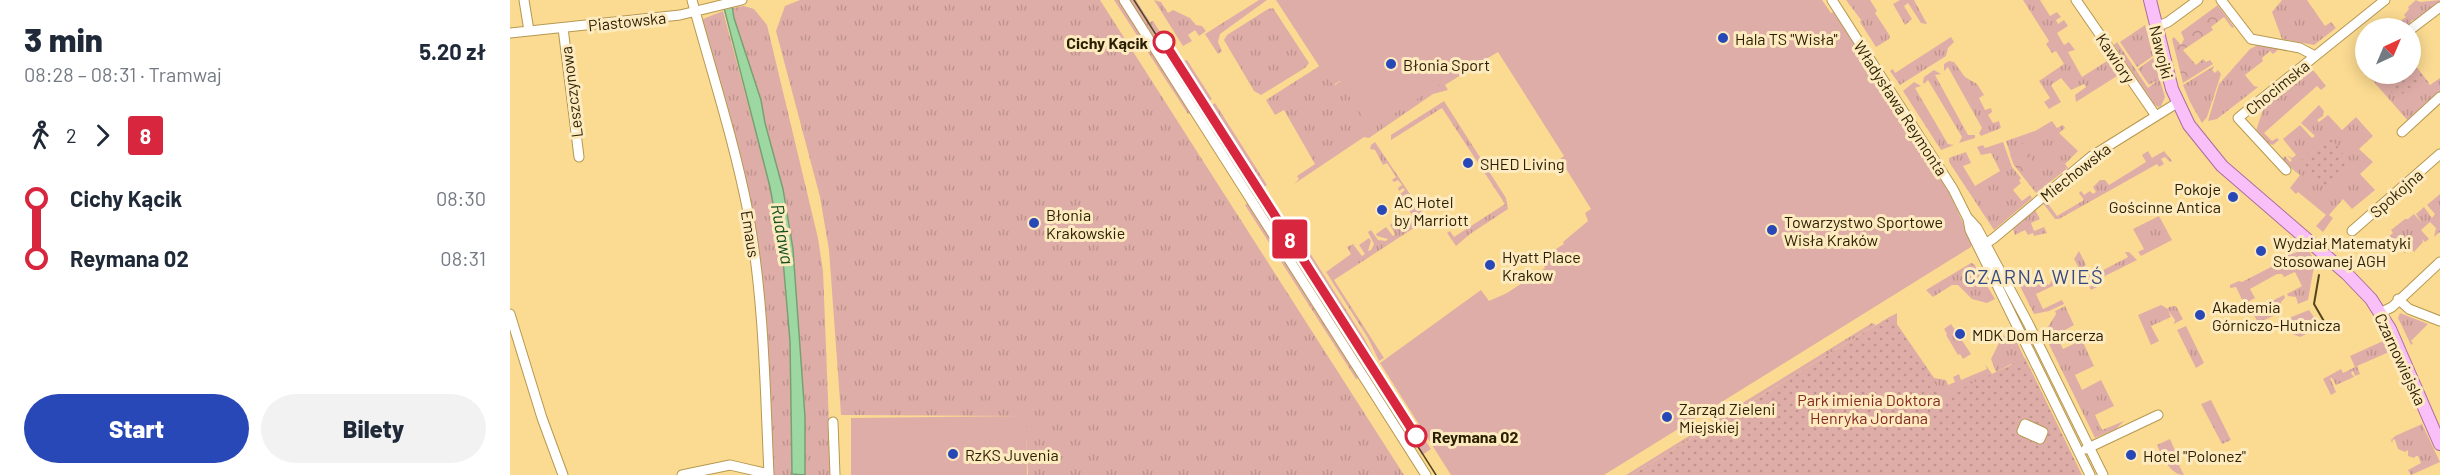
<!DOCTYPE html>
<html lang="pl">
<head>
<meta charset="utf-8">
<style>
  body { margin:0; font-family:Barlow,sans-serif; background:#f2f2f3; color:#1f2937; height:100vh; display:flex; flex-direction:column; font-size:22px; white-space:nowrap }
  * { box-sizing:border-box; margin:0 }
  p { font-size:20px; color:#747a83 }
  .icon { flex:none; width:33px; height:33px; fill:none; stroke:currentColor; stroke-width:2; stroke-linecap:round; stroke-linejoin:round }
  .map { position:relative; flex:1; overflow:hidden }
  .side { display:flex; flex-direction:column; background:#fff; width:510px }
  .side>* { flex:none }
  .badge { padding:0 12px; border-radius:4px; font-size:21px; line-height:39px }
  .needle { width:39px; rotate:44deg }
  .fabs { position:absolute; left:1845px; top:18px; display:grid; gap:12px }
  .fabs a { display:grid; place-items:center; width:66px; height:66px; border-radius:50%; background:#fff; box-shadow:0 3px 15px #0003; font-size:30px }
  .map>.badge { position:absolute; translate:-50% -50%; box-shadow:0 0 0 3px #fff }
  .legs { display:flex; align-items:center; gap:9px; height:66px; padding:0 24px; font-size:20px }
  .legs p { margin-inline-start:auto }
  .summary { display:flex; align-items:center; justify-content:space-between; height:102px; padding:0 24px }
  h1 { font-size:33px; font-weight:800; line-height:45px }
  .cta { display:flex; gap:12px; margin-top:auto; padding:12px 24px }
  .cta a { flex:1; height:69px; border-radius:36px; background:#2948b8; color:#fff; font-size:24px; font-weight:800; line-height:69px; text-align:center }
  .cta a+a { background:#f2f2f3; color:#1f2937 }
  ul { padding:0 24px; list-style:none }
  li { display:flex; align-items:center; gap:21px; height:60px; font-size:22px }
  li i { display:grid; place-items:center; width:9px; height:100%; margin:0 8px; background:currentColor }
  li i::after { content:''; width:15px; height:15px; margin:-8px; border:4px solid; border-radius:50%; background:#fff }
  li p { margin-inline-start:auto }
  li:first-child i { background:linear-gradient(#0000 50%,currentColor 0) }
  li:last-child i { background:linear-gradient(currentColor 50%,#0000 0) }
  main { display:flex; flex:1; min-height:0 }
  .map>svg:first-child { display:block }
  .grass { fill:url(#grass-tufts) }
  .forest { fill:url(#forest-crowns) }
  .park { fill:url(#park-dots) }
  .pitch { fill:#dfada7 }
  .water { fill:#9dd8a3; stroke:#7aa072; stroke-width:1.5 }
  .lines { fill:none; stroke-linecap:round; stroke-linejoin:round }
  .minor-casing { stroke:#b79850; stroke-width:11 }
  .major-casing { stroke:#ad6b9e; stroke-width:14 }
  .minor { stroke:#fff; stroke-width:9 }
  .major { stroke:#f8bff8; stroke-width:12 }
  .tram { stroke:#54441d; stroke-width:1.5 }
  .rail { stroke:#54441d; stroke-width:2 }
  .line-1-casing { stroke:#fff; stroke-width:14 }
  .line-1 { stroke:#d7263d; stroke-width:9 }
  .poi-dot { fill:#2948b8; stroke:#fdeabf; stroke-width:2 }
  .stop-1-dot { fill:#fff; stroke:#d7263d; stroke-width:3 }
  .labels { text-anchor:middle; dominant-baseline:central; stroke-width:6; stroke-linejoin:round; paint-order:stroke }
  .street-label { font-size:16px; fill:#2a1e00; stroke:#fdeabf }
  .poi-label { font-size:16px; fill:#2a1e00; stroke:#fdeabf; text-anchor:start }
  .stop-label { font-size:16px; font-weight:bold; fill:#2a1e00; stroke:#fdeabf; text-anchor:end }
  .park-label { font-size:16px; fill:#832925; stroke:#fdeabf }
  .water-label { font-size:18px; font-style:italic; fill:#135120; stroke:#fdeabf }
  .quarter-label { font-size:20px; letter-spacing:1.5px; fill:#354a84; stroke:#fdeabf }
</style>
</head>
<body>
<main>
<section class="side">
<div class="summary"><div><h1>3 min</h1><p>08:28 – 08:31 · Tramwaj</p></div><b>5.20 zł</b></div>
<div class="legs"><svg class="icon" aria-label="walk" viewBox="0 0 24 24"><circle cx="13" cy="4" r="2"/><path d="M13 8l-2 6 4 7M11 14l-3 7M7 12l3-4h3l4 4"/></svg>2<svg class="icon" aria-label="forward" viewBox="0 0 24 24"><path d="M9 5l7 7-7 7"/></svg><b class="badge" style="background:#d7263d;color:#fff">8</b></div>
<ul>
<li><i style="color:#d7263d"></i><b>Cichy Kącik</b><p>08:30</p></li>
<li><i style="color:#d7263d"></i><b>Reymana 02</b><p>08:31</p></li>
</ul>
<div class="cta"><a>Start</a><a>Bilety</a></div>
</section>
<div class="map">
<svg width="1930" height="475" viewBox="0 0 1930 475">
  <defs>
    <pattern id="grass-tufts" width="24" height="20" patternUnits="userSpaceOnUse" patternTransform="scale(1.5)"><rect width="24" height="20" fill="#dfada7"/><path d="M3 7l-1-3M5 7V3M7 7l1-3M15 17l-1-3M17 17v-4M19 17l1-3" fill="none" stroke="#c0948e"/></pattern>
    <pattern id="forest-crowns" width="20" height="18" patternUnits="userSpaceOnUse" patternTransform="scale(1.5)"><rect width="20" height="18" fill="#dfada7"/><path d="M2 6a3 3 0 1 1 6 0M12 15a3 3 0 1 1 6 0" fill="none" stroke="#c0948e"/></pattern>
    <pattern id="park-dots" width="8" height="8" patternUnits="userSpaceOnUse" patternTransform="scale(1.5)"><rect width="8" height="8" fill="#dfada7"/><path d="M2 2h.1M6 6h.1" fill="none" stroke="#c0948e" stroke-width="1.8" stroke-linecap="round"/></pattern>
  </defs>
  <rect width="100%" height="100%" fill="#fbdb91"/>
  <path class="grass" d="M290,0H590L894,475H518L515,416L331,415L319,250L310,197L266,31L275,6Z
    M604,0H609L680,113L678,114Z
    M619,0H626L640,22L643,21L669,62L677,60L702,99L688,108Z
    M644,0L651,2L658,13L663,10L680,18L686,25L692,26L696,31L689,36L685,30L678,35L682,41L673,46Z
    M749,0H757L710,34L708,42L712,51L708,54L695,34Z
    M1336,0H1360L1367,11L1365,13L1380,36L1379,39L1366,47L1350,22L1351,20Z
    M1390,0H1404L1417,24L1411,23L1398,3L1394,6L1402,19L1395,25L1383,4Z
    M1513,0H1530L1540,16L1547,12L1551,17L1546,20L1548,24L1554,20L1558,26L1547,33L1554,45L1559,42L1565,50L1558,52L1572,77L1597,61L1607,76L1566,102L1565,95L1576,87L1574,84L1561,90L1551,78L1541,85L1551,102L1539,109L1534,102L1540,98L1529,81L1554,64L1546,51L1542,53L1536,44L1539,41Z
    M1772,0H1797L1815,26L1821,22L1826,28L1804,45L1772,39L1762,12Z
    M1906,0L1910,2L1930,0V2L1906,21L1902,20L1897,28H1880L1896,17L1894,15L1899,9L1898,7Z
    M234,6L244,9L257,25L308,238L313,271L321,475H295V417L283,249L273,189L255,123L251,100L224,18L223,8Z
    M763,8L799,63L795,68L751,95L744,91L714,40L717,35L758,9Z
    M213,11L260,187L273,260L280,341L282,475H261L249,269L193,24V19Z
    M1635,25L1643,56L1627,67L1610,42Z
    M1441,37L1444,42L1438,48L1436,56L1390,85L1380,71L1383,69L1385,73Z
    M1607,42L1638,88L1648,80L1639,85L1628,69L1643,58L1655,97L1651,106L1648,107L1644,104L1604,45Z
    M1748,45L1769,49L1763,54L1760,51L1752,58L1753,61L1735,75L1744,86L1748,87L1752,84L1707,119L1698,121L1709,84L1740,49Z
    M1901,60L1920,85L1930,78V93L1899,122L1857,74H1900Z
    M1439,61L1444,62L1455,77L1467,84L1474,95L1469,98L1475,110L1481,108L1482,112L1478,115L1483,123L1489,121L1491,128L1471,136L1469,133L1472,128L1438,67L1434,71V64Z
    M811,65L825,85L829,82L954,68L959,70L935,85L938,90L923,94L859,138L854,137L784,184L789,179L787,176L805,164L774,110L765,115L756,100Z
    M1704,66L1702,70L1705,73L1708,70L1711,74L1697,117L1692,123L1680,102L1673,85Z
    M1424,70L1431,74L1425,75L1458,135H1465V138L1449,143L1452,137L1418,80L1414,84L1413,82L1414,77Z
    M1801,70L1804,71L1816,86L1811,90L1807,86L1754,133L1762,141L1767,138L1769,140L1763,145L1759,144L1746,131L1754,106Z
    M1404,82L1411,86L1405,88L1438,144L1444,145L1431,150L1393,91Z
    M934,101L996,198L998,209L960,234L946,246L937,233L940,231L944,237L995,204L932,108L881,140V135Z
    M705,103L757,185L743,194L691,112Z
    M1809,105L1814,111L1813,116L1807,120L1809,122L1818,115L1832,130L1846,117L1863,136L1849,149L1863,162L1850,174L1865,190L1842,209L1833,199L1819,215L1823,218L1813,232L1806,226L1816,215L1788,192L1786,194L1780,188L1790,175L1771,160L1775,156L1780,162L1782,160L1777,155L1782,158L1786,155L1773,139L1790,125L1802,138L1805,136L1791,123Z
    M1542,121L1547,128L1553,125L1555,128L1549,133L1568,151L1555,164L1558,168L1526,193L1504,165L1496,141L1525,131Z
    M865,142L912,212L910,217L913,222L824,280L874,358L869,361L858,338L816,272L841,254L837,247L843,244L852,256L855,254L849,245L859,238L861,241L858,251L861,250L864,244L858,232L861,230L868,240L876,241L878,239L867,236L866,234L876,227L883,236L885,234L880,225L885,221L888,225L902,215L889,195L895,190L893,188L889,191L888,188L892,185L888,180L884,182L882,180L886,177L877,163L873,165L865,150L860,149L861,145Z
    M1493,142L1502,167L1511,178L1509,181L1511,183L1503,190L1512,201L1520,195L1522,198L1484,230L1439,162V158L1456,152L1461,163L1453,166L1465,186L1490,171L1481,153L1471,155L1467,147L1473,145L1475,148Z
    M1638,151L1642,158L1654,151L1662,161L1660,162L1655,157L1651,159L1654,164L1649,167L1647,164L1549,219H1545L1533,203L1536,201L1547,216L1574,200L1569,193L1571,191L1574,195L1580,191L1583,194L1586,192L1583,187L1590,180H1595L1599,185L1636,162L1632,155Z
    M1930,194V232L1924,237L1926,228L1920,222L1911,230L1919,239L1915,242L1912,239L1913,242L1904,252L1895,241L1893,243L1899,249L1895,253L1878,237L1883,233L1881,230L1895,219H1898L1904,214L1911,222L1906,214L1914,207L1922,218L1925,214L1917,205Z
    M738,203L849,378L846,379L735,205Z
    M764,208L773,220L777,217L854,338L875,378H860L757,216L756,213Z
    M1525,210L1530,219L1521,223L1524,231L1534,227L1537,233L1524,236L1523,233L1518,235L1515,230L1505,235L1503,229Z
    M1649,216L1662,240L1631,256L1628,252L1634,249L1623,229Z
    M1791,244L1799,251L1805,261L1798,300L1788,304L1786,297L1778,296L1777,294L1792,286L1785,272L1774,277L1772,274H1767L1740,289L1745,298L1734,304L1726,287L1720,288V285L1729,281L1732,282L1761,267L1762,262L1767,264L1774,261L1772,258L1776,259L1779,254L1786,253L1785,250Z
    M1569,251L1576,265L1573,267L1582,276L1618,257L1615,252H1619L1627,260L1585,281L1587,287L1581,290L1564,259Z
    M1461,263L1464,264L1485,299L1477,303L1462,299L1448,285H1442L1423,297L1416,290Z
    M1521,278L1520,281L1525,278L1539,285L1542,280L1545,285L1526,294L1533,309L1552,300L1554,304L1539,311L1524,314L1509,284Z
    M1774,295L1775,298L1771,302L1772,312L1748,323L1742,311Z
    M1651,305L1658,309L1659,307L1666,306L1673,319L1664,324L1665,320L1658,310L1661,317L1641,326L1649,341L1641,345L1628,315Z
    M1555,306L1564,325L1546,335L1553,349L1572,340L1584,366L1565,375L1572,390L1591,380L1604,406L1585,415L1592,430L1614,421L1606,429L1585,438L1533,332H1535L1546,314L1545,311Z
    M1799,310L1810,326L1809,328L1790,337L1780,333L1776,326L1779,318Z
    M1387,313V324L1424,378L1436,380L1438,385L1445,382L1443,377L1449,374L1451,380L1477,369L1475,364L1482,374L1435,398L1453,424L1371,322Z
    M1890,313L1918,324L1901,341L1903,343L1901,345L1888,318Z
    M1362,323L1366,325L1122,475H1116Z
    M1441,324L1461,354L1453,359L1450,354L1448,355L1436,335L1437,334L1434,329Z
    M1676,326L1694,363L1686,368L1667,330Z
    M1502,332L1520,370L1501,364L1486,372L1481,359L1492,337Z
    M1873,341L1879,352L1847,366L1850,374L1845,376L1843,371L1841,373L1844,377L1826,385L1822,378H1820L1826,392L1821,395L1813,379L1831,369L1833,373L1845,367L1840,356Z
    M879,384L921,449L912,455L893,425L890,426L873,399Z
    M1701,400L1721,440L1712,444L1691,404Z
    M1912,424L1930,462L1901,475L1898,470L1911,463L1908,456H1906L1904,458L1898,456V450L1895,452L1888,449L1885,440L1883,439L1882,443L1881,440L1885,436Z
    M1660,439L1671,464L1669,465L1674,475C1660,475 1652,456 1647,445Z"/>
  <path class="forest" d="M1708,5L1724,27L1722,28L1714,17L1701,27L1703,30L1673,50L1686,65L1693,59L1696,62L1700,60L1703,64L1673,83L1662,39L1664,37L1671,45L1674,39L1671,32Z
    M1513,142L1517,144V149L1527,172L1516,180L1504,165L1500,155Z"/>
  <path class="park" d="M1901,60L1919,83L1902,87L1886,98L1866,74H1900Z
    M1818,134L1842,166L1818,189L1790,161Z
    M1381,316L1434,397L1515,358L1572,475H1122Z"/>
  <path class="pitch" d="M766,0H1312L1321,13L1324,12L1440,194L1462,243L1461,247L1094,475H941L870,363L971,290L979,301L997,293L1035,268L1030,259L1054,244L1053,242L1078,221L1075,213L1081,209L1050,159L1054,156L988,52L956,71L954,69L860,129L830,81L823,85L811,66H809Z
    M516,416L517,475H341V418Z"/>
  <path class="water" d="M212,0H221L224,18L251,100L255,123L273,189L283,249L295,417V475L282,474L280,341L273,260L260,187Z"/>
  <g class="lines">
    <defs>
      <path id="minor" d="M14,0L19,31
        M182,0C201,70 224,140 238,212C254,298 255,387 259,475
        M614,0L916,475
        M1322,0L1443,189L1457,217L1467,228L1518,323L1593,475
        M1566,0L1646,116
        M1711,0L1741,39L1790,48L1805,56
        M1646,27L1658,22L1688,0
        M53,28L69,157
        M1900,30L1930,7
        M0,33L170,15L232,0
        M1892,132L1930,97
        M1776,170L1728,118L1875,0
        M1458,219L1460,230L1580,475
        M1842,231L1930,154
        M1471,247L1484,238L1582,156L1667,103
        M1888,299L1899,309L1930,321
        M1870,313L1882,307L1930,262
        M0,314L32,418L53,475
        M323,422L325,475
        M1515,424L1533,432L1530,439L1512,431Z
        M1576,449L1648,415
        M172,475L220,465L259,474"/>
      <path id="major" d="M1640,0L1662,89L1679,125L1712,166L1837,274L1861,299L1880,329L1930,444"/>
    </defs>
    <use href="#minor" class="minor-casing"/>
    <use href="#major" class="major-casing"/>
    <use href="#minor" class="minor"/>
    <use href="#major" class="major"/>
    <path class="tram" d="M624,0L926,475"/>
    <path class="rail" d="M1809,275L1804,304L1815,323"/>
  </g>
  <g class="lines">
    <defs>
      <path id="line-1" d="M654,42L906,436"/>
    </defs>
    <use href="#line-1" class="line-1-casing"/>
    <use href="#line-1" class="line-1"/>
  </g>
  <g class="poi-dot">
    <circle cx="1213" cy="38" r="6"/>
    <circle cx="881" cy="64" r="6"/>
    <circle cx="958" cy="163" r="6"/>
    <circle cx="1723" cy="197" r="6"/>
    <circle cx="872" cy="210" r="6"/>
    <circle cx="524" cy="223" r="6"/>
    <circle cx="1262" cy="230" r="6"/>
    <circle cx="1751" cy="251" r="6"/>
    <circle cx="980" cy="265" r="6"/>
    <circle cx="1690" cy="315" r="6"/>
    <circle cx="1450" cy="334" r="6"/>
    <circle cx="1157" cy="417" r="6"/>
    <circle cx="443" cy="454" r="6"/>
    <circle cx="1621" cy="455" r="6"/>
  </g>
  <g class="stop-1-dot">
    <circle cx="654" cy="42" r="10"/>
    <circle cx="906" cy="436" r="10"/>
  </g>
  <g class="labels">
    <g class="street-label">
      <text transform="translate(117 21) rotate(-6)">Piastowska</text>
      <text transform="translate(1652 52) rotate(76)">Nawojki</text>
      <text transform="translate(1606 58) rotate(56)">Kawiory</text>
      <text transform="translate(1767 87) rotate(-39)">Chocimska</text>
      <text transform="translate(61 92) rotate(-97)">Leszczynowa</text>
      <text transform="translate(1391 108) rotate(57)">Władysława Reymonta</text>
      <text transform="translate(1565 172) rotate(-38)">Miechowska</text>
      <text transform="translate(1886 193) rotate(-41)">Spokojna</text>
      <text transform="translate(241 234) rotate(81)">Emaus</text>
      <text transform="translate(1891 359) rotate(65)">Czarnowiejska</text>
    </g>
    <g class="poi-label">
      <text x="1225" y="38">Hala TS "Wisła"</text>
      <text x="893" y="64">Błonia Sport</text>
      <text x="970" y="163">SHED Living</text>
      <text x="1711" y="188" text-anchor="end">Pokoje<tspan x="1711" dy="18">Gościnne Antica</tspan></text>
      <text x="884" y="201">AC Hotel<tspan x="884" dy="18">by Marriott</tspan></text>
      <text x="536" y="214">Błonia<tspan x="536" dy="18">Krakowskie</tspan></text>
      <text x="1274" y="221">Towarzystwo Sportowe<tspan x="1274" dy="18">Wisła Kraków</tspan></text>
      <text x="1763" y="242">Wydział Matematyki<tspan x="1763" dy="18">Stosowanej AGH</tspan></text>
      <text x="992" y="256">Hyatt Place<tspan x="992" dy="18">Krakow</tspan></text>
      <text x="1702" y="306">Akademia<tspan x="1702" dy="18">Górniczo-Hutnicza</tspan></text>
      <text x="1462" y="334">MDK Dom Harcerza</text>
      <text x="1169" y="408">Zarząd Zieleni<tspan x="1169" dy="18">Miejskiej</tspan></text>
      <text x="455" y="454">RzKS Juvenia</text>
      <text x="1633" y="455">Hotel "Polonez"</text>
    </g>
    <g class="stop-label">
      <text x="638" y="42">Cichy Kącik</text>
      <text x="922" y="436" text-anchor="start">Reymana 02</text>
    </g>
    <g class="park-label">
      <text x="1359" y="399">Park imienia Doktora<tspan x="1359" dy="18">Henryka Jordana</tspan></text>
    </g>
    <g class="water-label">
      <text transform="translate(273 234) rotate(80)">Rudawa</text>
    </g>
    <g class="quarter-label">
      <text x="1524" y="276">CZARNA WIEŚ</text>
    </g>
  </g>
</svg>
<div class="fabs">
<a><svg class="needle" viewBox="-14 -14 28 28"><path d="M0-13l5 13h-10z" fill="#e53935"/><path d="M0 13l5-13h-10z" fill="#747a83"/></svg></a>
</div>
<b class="badge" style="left:780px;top:239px;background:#d7263d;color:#fff">8</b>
</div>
</main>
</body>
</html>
